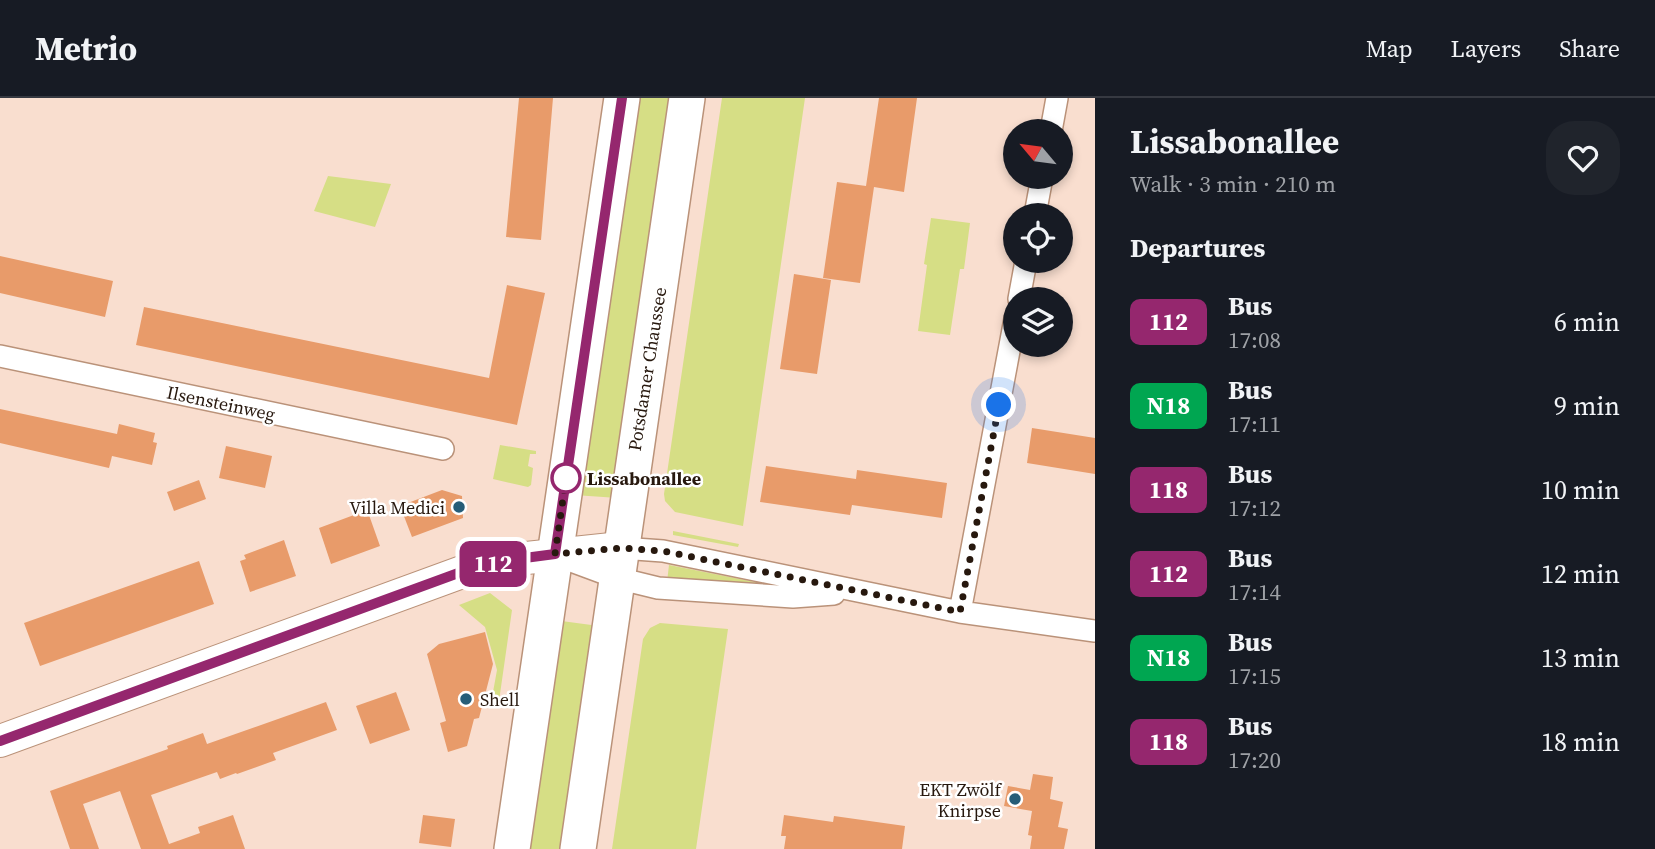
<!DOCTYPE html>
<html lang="en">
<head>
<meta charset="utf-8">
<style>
  body { margin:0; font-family:"Source Serif 4",serif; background:#20242c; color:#f1f3f6; height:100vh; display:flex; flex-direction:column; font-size:26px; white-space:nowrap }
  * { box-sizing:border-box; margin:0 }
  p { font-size:23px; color:#9ea1a6 }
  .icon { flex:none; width:38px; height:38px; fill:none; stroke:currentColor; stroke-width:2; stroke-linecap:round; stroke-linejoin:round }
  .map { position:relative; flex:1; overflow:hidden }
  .panel { display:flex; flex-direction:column; background:#171b24; width:560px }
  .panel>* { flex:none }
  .badge { padding:0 14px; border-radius:10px; font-size:24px; line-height:46px }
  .needle { width:46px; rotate:299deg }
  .buttons { position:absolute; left:1003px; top:21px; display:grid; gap:14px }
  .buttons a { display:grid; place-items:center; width:70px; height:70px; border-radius:50%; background:#171b24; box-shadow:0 4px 10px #0003; font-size:35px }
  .you { position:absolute; width:35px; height:35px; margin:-18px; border:5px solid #fff; border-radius:50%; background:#1a73e8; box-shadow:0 0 0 10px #1a73e833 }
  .map>.badge { position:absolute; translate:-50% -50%; box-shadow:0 0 0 4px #fff }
  h2 { padding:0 35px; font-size:26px; line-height:63px }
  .round { display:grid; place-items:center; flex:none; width:74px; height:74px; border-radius:28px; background:#20242c }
  .overview { display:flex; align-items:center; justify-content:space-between; height:119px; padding:0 35px }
  h1 { font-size:33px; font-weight:700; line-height:52px }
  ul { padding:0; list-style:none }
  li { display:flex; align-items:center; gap:21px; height:84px; padding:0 35px }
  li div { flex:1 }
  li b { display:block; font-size:26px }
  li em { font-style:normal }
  li .badge { min-width:77px; font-weight:700; text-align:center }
  header { display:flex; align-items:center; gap:42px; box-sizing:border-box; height:98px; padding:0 35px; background:#171b24; border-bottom:2px solid #363941 }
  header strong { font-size:33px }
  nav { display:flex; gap:38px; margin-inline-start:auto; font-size:24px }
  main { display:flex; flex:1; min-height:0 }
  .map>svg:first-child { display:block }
  .green { fill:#d6de85 }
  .building { fill:#e89b6a }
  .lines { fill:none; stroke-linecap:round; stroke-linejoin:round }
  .minor-casing { stroke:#ba9279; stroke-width:24 }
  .secondary-casing { stroke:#ba9279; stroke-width:34 }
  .primary-casing { stroke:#ba9279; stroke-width:38 }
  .minor { stroke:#fff; stroke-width:21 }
  .secondary { stroke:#fff; stroke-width:32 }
  .primary { stroke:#fff; stroke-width:35 }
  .line-casing { stroke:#fff; stroke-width:16 }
  .line { stroke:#95276e; stroke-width:10 }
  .walk { stroke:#27180e; stroke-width:7; stroke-dasharray:0 12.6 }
  .stop-dot { fill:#fff; stroke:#95276e; stroke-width:3.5 }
  .poi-dot { fill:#265d78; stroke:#fff; stroke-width:2.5 }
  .labels { text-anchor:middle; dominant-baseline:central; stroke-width:5; stroke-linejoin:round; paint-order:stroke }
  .street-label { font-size:18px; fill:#27180e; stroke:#fff }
  .stop-label { font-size:18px; font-weight:bold; fill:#27180e; stroke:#fff; text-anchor:start }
  .poi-label { font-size:18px; fill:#27180e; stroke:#fff; text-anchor:end }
</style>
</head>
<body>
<header>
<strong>Metrio</strong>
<nav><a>Map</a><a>Layers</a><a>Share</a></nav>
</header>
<main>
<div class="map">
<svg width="1095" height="751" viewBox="0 0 1095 751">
  <rect width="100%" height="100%" fill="#f9decf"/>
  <path class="green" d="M632,0H676L618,400L574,397Z
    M722,0H805L743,428L675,414L665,403L664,396Z
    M328,78L391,86L375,129L314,113Z
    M931,120L970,125L964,171H960L950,237L918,233L927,167L924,166Z
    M500,347L536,353V356H530L528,368L533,370L531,387L528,389L493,381Z
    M673,433L739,446L738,449L673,437Z
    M669,467L776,488L667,484Z
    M490,495L512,512L498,610L491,605L497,572L485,529L459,507Z
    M554,522L599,528L567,751H521Z
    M660,525L728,531L696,751H612L643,541L650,530Z"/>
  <path class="building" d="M519,0H553L541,142L506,139Z
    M879,0H917L904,94L874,89L860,185L823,180L837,84L866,88Z
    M0,158L113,183L105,219L0,195Z
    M794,176L831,182L817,276L780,271Z
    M507,187L545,195L517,327L136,247L144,209L489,280Z
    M0,311L117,336L119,326L155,335L153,344L157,345L152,367L112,358L109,370L0,345Z
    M1032,330L1095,340V376L1027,365Z
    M226,348L272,358L265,390L219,380Z
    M766,368L856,381L857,372L947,385L942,420L852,407L850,417L760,404Z
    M199,382L206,401L174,413L167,394Z
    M442,392L462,398L463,420L412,439L400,408Z
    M362,414L364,419L369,417L380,448L331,466L319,430Z
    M284,442L296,478L250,494L240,463L246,461L244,457Z
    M199,463L214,506L40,568L24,525Z
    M485,534L493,566L479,620L474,621L467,648L448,654L440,625L446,623L427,556L439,546Z
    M396,594L410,632L370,646L356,608Z
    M326,604L337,632L273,655L276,662L237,676L236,675L220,681L217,674L151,697L169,746L200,735L198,729L233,717L245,751H141L120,693L83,706L99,751H70L50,693L168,651L167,648L203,635L207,646Z
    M1033,676L1053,679L1050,701L1063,704L1058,729L1068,731L1064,751H1030L1032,738L1028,737L1032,713L1004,708L1008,688L1030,692Z
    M423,717L455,721L451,749L419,745Z
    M784,717L833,724L834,718L905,728L902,751H784L786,738H781Z"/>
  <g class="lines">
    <defs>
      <path id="minor" d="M1051,33L1057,0
        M1035,117L1042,79
        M1019,201L1026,163
        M0,258L443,351
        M621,450L663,453L960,514L1095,533
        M563,460L617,480L658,490L793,499L834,496
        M960,514L1015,221"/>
      <path id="secondary" d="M0,643L473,470L517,461L621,450"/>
      <path id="primary" d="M512,751L622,0
        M578,751L687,0"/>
    </defs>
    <use href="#minor" class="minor-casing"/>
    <use href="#secondary" class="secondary-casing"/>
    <use href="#primary" class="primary-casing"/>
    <use href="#minor" class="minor"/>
    <use href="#secondary" class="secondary"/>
    <use href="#primary" class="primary"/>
  </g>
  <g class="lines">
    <defs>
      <path id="line" d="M0,643L472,470L517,461L555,456L622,0"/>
    </defs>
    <use href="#line" class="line-casing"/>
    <use href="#line" class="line"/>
    <path class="walk" d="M566,380L555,456L621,450L663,453L960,514L999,307"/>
  </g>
  <circle class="stop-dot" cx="566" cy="380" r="14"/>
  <g class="poi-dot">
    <circle cx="459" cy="409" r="7"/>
    <circle cx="466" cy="601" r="7"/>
    <circle cx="1015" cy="701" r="7"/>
  </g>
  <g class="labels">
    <g class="street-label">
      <text transform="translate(647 271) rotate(-81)">Potsdamer Chaussee</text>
      <text transform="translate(221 305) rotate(12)">Ilsensteinweg</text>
    </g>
    <g class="stop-label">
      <text x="587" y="380">Lissabonallee</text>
    </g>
    <g class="poi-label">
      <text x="445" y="409">Villa Medici</text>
      <text x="480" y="601" text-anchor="start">Shell</text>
      <text x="1001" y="691">EKT Zwölf<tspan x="1001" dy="21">Knirpse</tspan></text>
    </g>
  </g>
</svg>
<div class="buttons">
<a><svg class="needle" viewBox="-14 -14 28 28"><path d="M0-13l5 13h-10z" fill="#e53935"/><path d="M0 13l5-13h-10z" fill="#9ea1a6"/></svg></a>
<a><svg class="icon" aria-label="locate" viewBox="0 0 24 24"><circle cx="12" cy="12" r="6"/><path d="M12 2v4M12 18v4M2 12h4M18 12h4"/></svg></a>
<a><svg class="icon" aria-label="layers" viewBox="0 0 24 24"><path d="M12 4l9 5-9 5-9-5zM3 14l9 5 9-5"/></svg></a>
</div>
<div class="you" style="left:999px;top:307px"></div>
<b class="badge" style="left:493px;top:466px;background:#95276e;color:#fff">112</b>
</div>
<section class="panel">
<div class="overview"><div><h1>Lissabonallee</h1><p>Walk · 3 min · 210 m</p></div><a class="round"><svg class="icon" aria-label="heart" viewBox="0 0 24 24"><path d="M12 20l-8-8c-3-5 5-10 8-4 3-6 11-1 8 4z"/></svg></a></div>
<h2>Departures</h2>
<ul>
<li><span class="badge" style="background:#95276e;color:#fff">112</span><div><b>Bus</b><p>17:08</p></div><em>6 min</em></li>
<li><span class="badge" style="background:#00a651;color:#fff">N18</span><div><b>Bus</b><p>17:11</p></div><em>9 min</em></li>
<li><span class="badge" style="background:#95276e;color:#fff">118</span><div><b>Bus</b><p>17:12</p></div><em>10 min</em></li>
<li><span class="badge" style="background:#95276e;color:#fff">112</span><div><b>Bus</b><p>17:14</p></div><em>12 min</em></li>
<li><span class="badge" style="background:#00a651;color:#fff">N18</span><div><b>Bus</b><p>17:15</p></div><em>13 min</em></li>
<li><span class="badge" style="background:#95276e;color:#fff">118</span><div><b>Bus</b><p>17:20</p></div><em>18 min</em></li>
</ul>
</section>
</main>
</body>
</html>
